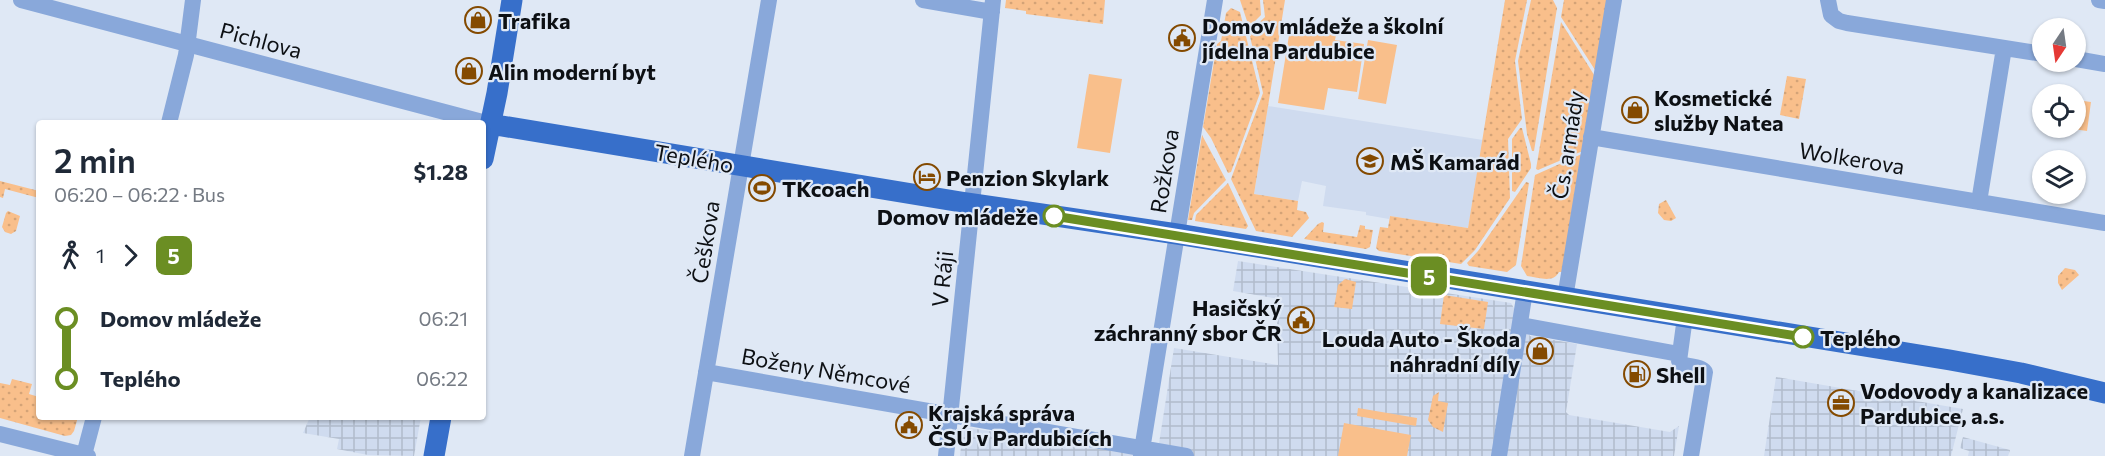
<!DOCTYPE html>
<html lang="en">
<head>
<meta charset="utf-8">
<style>
  body { margin:0; font-family:Commissioner,sans-serif; background:#f2f2f3; color:#1f2937; height:100vh; display:flex; flex-direction:column; font-size:22px; white-space:nowrap }
  * { box-sizing:border-box; margin:0 }
  p { font-size:20px; color:#747a83 }
  .icon { flex:none; width:33px; height:33px; fill:none; stroke:currentColor; stroke-width:2; stroke-linecap:round; stroke-linejoin:round }
  .map { position:relative; flex:1; overflow:hidden }
  .sheet { position:absolute; left:36px; top:120px; width:450px; height:300px; display:flex; flex-direction:column; background:#fff; border-radius:6px; box-shadow:0 2px 4px #0004 }
  .sheet>* { flex:none }
  .badge { padding:0 12px; border-radius:9px; font-size:21px; line-height:39px }
  .needle { width:39px; rotate:193deg }
  .tools { position:absolute; left:2032px; top:18px; display:grid; gap:12px }
  .tools a { display:grid; place-items:center; width:54px; height:54px; border-radius:50%; background:#fff; box-shadow:0 2px 4px #0004; font-size:30px }
  .map>.badge { position:absolute; translate:-50% -50%; box-shadow:0 0 0 3px #fff }
  .legs { display:flex; align-items:center; gap:9px; height:66px; padding:0 18px; font-size:20px }
  .legs p { margin-inline-start:auto }
  .headline { display:flex; align-items:center; justify-content:space-between; height:102px; padding:0 18px }
  h1 { font-size:33px; font-weight:600; line-height:45px }
  ul { padding:0 18px; list-style:none }
  li { display:flex; align-items:center; gap:21px; height:60px; font-size:22px }
  li i { display:grid; place-items:center; width:9px; height:100%; margin:0 8px; background:currentColor }
  li i::after { content:''; width:15px; height:15px; margin:-8px; border:4px solid; border-radius:50%; background:#fff }
  li p { margin-inline-start:auto }
  li:first-child i { background:linear-gradient(#0000 50%,currentColor 0) }
  li:last-child i { background:linear-gradient(currentColor 50%,#0000 0) }
  .map>svg:first-child { display:block }
  .built { fill:#cfdbef }
  .industrial { fill:url(#industrial-grid) }
  .green { fill:url(#green-dots) }
  .pitch { fill:#f9bf8b }
  .lines { fill:none; stroke-linecap:round; stroke-linejoin:round }
  .minor { stroke:#89a8da; stroke-width:16 }
  .major { stroke:#376fca; stroke-width:21 }
  .line-1-casing { stroke:#fff; stroke-width:14 }
  .line-1 { stroke:#6b8e23; stroke-width:9 }
  .stop-1-dot { fill:#fff; stroke:#6b8e23; stroke-width:3 }
  .labels { text-anchor:middle; dominant-baseline:central; stroke-width:4.5; stroke-linejoin:round; paint-order:stroke }
  .poi-label { font-size:22px; font-weight:bold; fill:#0d1014; stroke:#dfe8f5; text-anchor:start }
  .street-label { font-size:22px; fill:#0d1014; stroke:#dfe8f5 }
  .stop-label { font-size:22px; font-weight:bold; fill:#0d1014; stroke:#dfe8f5; text-anchor:end }
</style>
</head>
<body>
<div class="map">
<svg width="2105" height="456" viewBox="0 0 2105 456">
  <defs>
    <pattern id="industrial-grid" width="8" height="8" patternUnits="userSpaceOnUse" patternTransform="scale(1.5)"><rect width="8" height="8" fill="#cfdbef"/><path d="M0 4h8M4 0v8" fill="none" stroke="#b1bbcc"/></pattern>
    <pattern id="green-dots" width="8" height="8" patternUnits="userSpaceOnUse" patternTransform="scale(1.5)"><rect width="8" height="8" fill="#f9bf8b"/><path d="M2 2h.1M6 6h.1" fill="none" stroke="#d4a377" stroke-width="1.8" stroke-linecap="round"/></pattern>
  </defs>
  <rect width="100%" height="100%" fill="#dfe8f5"/>
  <path class="built" d="M1268,106L1483,140L1468,228L1390,216L1389,219L1366,215V212L1323,206L1326,186L1302,181L1298,201L1254,194Z"/>
  <path class="industrial" d="M1238,261L1511,303L1530,336L1577,344L1566,412L1569,415L1670,432L1679,426L1674,456H1157L1174,348L1278,365L1277,325L1279,299L1233,291Z
    M1776,377L1963,409L1951,456H1764Z
    M310,417H421L414,456L368,455L337,449L339,439L303,433Z
    M963,427L1152,456H960Z
    M1963,437L2010,450L2008,456H1968L1969,451L1960,448Z"/>
  <path class="green" d="M1006,0H1105L1103,24L1026,14V11L1005,8Z
    M1240,0H1260L1261,15L1249,27Z
    M1263,0H1285L1254,194L1298,201L1297,210L1306,212L1309,218L1292,237L1256,231L1231,179L1263,93L1249,32L1265,17Z
    M1505,0H1527L1515,61L1522,119L1508,139L1510,198L1475,250L1461,264L1379,251L1376,248L1380,227L1388,228L1390,216L1468,228Z
    M1531,0H1553L1557,8L1534,151H1532L1527,134L1518,61Z
    M1564,0H1608L1597,73L1561,17Z
    M1231,8L1240,12L1260,93L1231,172L1228,173L1211,138L1203,127L1217,44L1221,41L1226,13Z
    M1561,22L1596,78L1585,150L1538,170L1536,169Z
    M1787,76L1806,79L1799,119L1780,115Z
    M1520,128H1522L1531,164V168L1515,192L1512,191V139Z
    M1202,135L1226,180L1194,213L1192,220H1188Z
    M1584,153L1564,272H1559C1553,284 1538,277 1527,276L1521,266L1535,175Z
    M0,181L39,191V198L5,189L3,198L0,197Z
    M1526,182L1529,183L1516,265L1507,272L1469,266L1467,263L1478,251Z
    M1228,183L1248,226L1246,229L1195,221L1196,215Z
    M1666,200L1676,218L1671,221L1664,220L1658,213L1659,204Z
    M8,211L20,216L16,231L11,234L5,232L2,227L6,213Z
    M1322,222L1324,223L1323,232L1357,237L1360,225L1365,226V229L1373,230L1370,247L1366,249L1304,239L1318,224Z
    M2065,268L2075,270L2079,275L2062,290L2058,283V276Z
    M1345,279L1356,282L1352,309L1334,307L1338,285Z
    M1444,295L1488,302L1484,329L1440,324Z
    M12,379L32,384L29,394L39,397V417H78L74,431L71,435L65,436L0,418V383L10,385Z
    M1439,392L1438,401L1448,403L1443,432L1433,427L1428,420L1433,396Z"/>
  <path class="pitch" d="M1291,23L1337,30L1335,40L1364,44L1357,92L1328,88L1324,110L1278,103Z
    M1368,40L1397,45L1386,104L1358,99Z
    M1089,74L1122,79L1110,153L1077,148Z
    M2076,100L2091,102L2087,131L2066,128H2076Z
    M1358,408L1417,418L1416,426L1357,416Z
    M1344,423L1411,435L1407,456H1338Z"/>
  <g class="lines">
    <path class="minor" d="M21,0L490,124
      M923,0L992,12
      M1828,0L1831,15L1839,21L1847,23L2043,54
      M2099,0L2105,1
      M2076,59L2105,64
      M169,123L186,55L193,0
      M1591,137L2105,223
      M1979,202L2004,48
      M1565,298L1614,0
      M1685,317L1679,361C1685,369 1699,364 1705,372L1691,456
      M1520,325L1679,354
      M706,372L1186,456
      M0,434L88,456
      M84,455L94,417
      M692,456L769,0
      M946,456L993,0
      M1141,456L1215,0
      M1499,456L1525,291"/>
    <path class="major" d="M490,124L961,202L1177,234L1950,360L2021,373L2105,393
      M483,159L497,93L512,0
      M434,456L441,417"/>
  </g>
  <g class="lines">
    <defs>
      <path id="line-1" d="M1054,216L1803,337"/>
    </defs>
    <use href="#line-1" class="line-1-casing"/>
    <use href="#line-1" class="line-1"/>
  </g>
  <defs>
    <symbol id="shop-ring" viewBox="-11 -11 22 22"><circle r="9.5" fill="#dfe8f5" stroke="#844a00" stroke-width="1.5"/><path d="M-5-2.5h2.3a2.7 3.5 0 0 1 5.4 0H5L5.5 6h-11ZM-1.5-2.5h3a1.5 2.3 0 0 0-3 0Z" fill="#844a00"/></symbol>
    <symbol id="civic-ring" viewBox="-11 -11 22 22"><circle r="9.5" fill="#dfe8f5" stroke="#844a00" stroke-width="1.5"/><path d="M-.6-6.5H3V-4.5H.6V-3L4-1V1h2V6H-6V1h2V-1L-.6-3ZM-1.2 2.5V6h2.4V2.5Z" fill="#844a00"/></symbol>
    <symbol id="school-ring" viewBox="-11 -11 22 22"><circle r="9.5" fill="#dfe8f5" stroke="#844a00" stroke-width="1.5"/><path d="M0-5L7-2L0 1L-7-2ZM-4 1L0 2.5L4 1V4Q0 6-4 4Z" fill="#844a00"/></symbol>
    <symbol id="hotel-ring" viewBox="-11 -11 22 22"><circle r="9.5" fill="#dfe8f5" stroke="#844a00" stroke-width="1.5"/><path d="M-6-4.5h1.5V1H6V5H4.5V3h-9V5H-6ZM-4 0a1.8 1.8 0 1 1 3.6 0ZM.5 0V-2.5h3Q6-2.5 6 0Z" fill="#844a00"/></symbol>
    <symbol id="stadium-ring" viewBox="-11 -11 22 22"><circle r="9.5" fill="#dfe8f5" stroke="#844a00" stroke-width="1.5"/><path d="M0-5a6.5 5 0 1 0 0 10a6.5 5 0 1 0 0-10ZM-3.5-1.8h7v3.6h-7Z" fill="#844a00"/></symbol>
    <symbol id="fuel-ring" viewBox="-11 -11 22 22"><circle r="9.5" fill="#dfe8f5" stroke="#844a00" stroke-width="1.5"/><path d="M-5.5-6h7V0h2V4h1.3V-2.5L3-4.5l.8-.8L6-3V5H2.5V1h-1V6h-7ZM-4.2-4.7v3.2H.2V-4.7Z" fill="#844a00"/></symbol>
    <symbol id="office-ring" viewBox="-11 -11 22 22"><circle r="9.5" fill="#dfe8f5" stroke="#844a00" stroke-width="1.5"/><path d="M-6-3h4V-5.5h4V-3h4V5H-6ZM-1-4.5V-3h2v-1.5ZM-6 0V1H6V0Z" fill="#844a00"/></symbol>
  </defs>
  <g fill-rule="evenodd">
    <use href="#shop-ring" x="463" y="5" width="30" height="30"/>
    <use href="#civic-ring" x="1167" y="23" width="30" height="30"/>
    <use href="#shop-ring" x="454" y="56" width="30" height="30"/>
    <use href="#shop-ring" x="1620" y="95" width="30" height="30"/>
    <use href="#school-ring" x="1355" y="146" width="30" height="30"/>
    <use href="#hotel-ring" x="912" y="162" width="30" height="30"/>
    <use href="#stadium-ring" x="747" y="173" width="30" height="30"/>
    <use href="#civic-ring" x="1286" y="305" width="30" height="30"/>
    <use href="#shop-ring" x="1525" y="336" width="30" height="30"/>
    <use href="#fuel-ring" x="1622" y="359" width="30" height="30"/>
    <use href="#office-ring" x="1826" y="388" width="30" height="30"/>
    <use href="#civic-ring" x="894" y="410" width="30" height="30"/>
  </g>
  <g class="stop-1-dot">
    <circle cx="1054" cy="216" r="10"/>
    <circle cx="1803" cy="337" r="10"/>
  </g>
  <g class="labels">
    <g class="poi-label">
      <text x="498" y="20">Trafika</text>
      <text x="1202" y="25">Domov mládeže a školní<tspan x="1202" dy="25">jídelna Pardubice</tspan></text>
      <text x="488" y="71">Alin moderní byt</text>
      <text x="1654" y="97">Kosmetické<tspan x="1654" dy="25">služby Natea</tspan></text>
      <text x="1390" y="161">MŠ Kamarád</text>
      <text x="946" y="177">Penzion Skylark</text>
      <text x="782" y="188">TKcoach</text>
      <text x="1282" y="307" text-anchor="end">Hasičský<tspan x="1282" dy="25">záchranný sbor ČR</tspan></text>
      <text x="1520" y="338" text-anchor="end">Louda Auto - Škoda<tspan x="1520" dy="25">náhradní díly</tspan></text>
      <text x="1656" y="374">Shell</text>
      <text x="1860" y="390">Vodovody a kanalizace<tspan x="1860" dy="25">Pardubice, a.s.</tspan></text>
      <text x="928" y="412">Krajská správa<tspan x="928" dy="25">ČSÚ v Pardubicích</tspan></text>
    </g>
    <g class="street-label">
      <text transform="translate(261 40) rotate(15)">Pichlova</text>
      <text transform="translate(1567 145) rotate(-81)">Čs. armády</text>
      <text transform="translate(694 158) rotate(10)">Teplého</text>
      <text transform="translate(1852 158) rotate(9)">Wolkerova</text>
      <text transform="translate(1164 171) rotate(-81)">Rožkova</text>
      <text transform="translate(705 242) rotate(-81)">Češkova</text>
      <text transform="translate(942 279) rotate(-84)">V Ráji</text>
      <text transform="translate(826 370) rotate(10)">Boženy Němcové</text>
    </g>
    <g class="stop-label">
      <text x="1038" y="216">Domov mládeže</text>
      <text x="1820" y="337" text-anchor="start">Teplého</text>
    </g>
  </g>
</svg>
<div class="tools">
<a><svg class="needle" viewBox="-14 -14 28 28"><path d="M0-13l5 13h-10z" fill="#e53935"/><path d="M0 13l5-13h-10z" fill="#747a83"/></svg></a>
<a><svg class="icon" aria-label="locate" viewBox="0 0 24 24"><circle cx="12" cy="12" r="6"/><path d="M12 2v4M12 18v4M2 12h4M18 12h4"/></svg></a>
<a><svg class="icon" aria-label="layers" viewBox="0 0 24 24"><path d="M12 4l9 5-9 5-9-5zM3 14l9 5 9-5"/></svg></a>
</div>
<b class="badge" style="left:1429px;top:276px;background:#6b8e23;color:#fff">5</b>
<section class="sheet">
<div class="headline"><div><h1>2 min</h1><p>06:20 – 06:22 · Bus</p></div><b>$1.28</b></div>
<div class="legs"><svg class="icon" aria-label="walk" viewBox="0 0 24 24"><circle cx="13" cy="4" r="2"/><path d="M13 8l-2 6 4 7M11 14l-3 7M7 12l3-4h3l4 4"/></svg>1<svg class="icon" aria-label="forward" viewBox="0 0 24 24"><path d="M9 5l7 7-7 7"/></svg><b class="badge" style="background:#6b8e23;color:#fff">5</b></div>
<ul>
<li><i style="color:#6b8e23"></i><b>Domov mládeže</b><p>06:21</p></li>
<li><i style="color:#6b8e23"></i><b>Teplého</b><p>06:22</p></li>
</ul>
</section>
</div>
</body>
</html>
